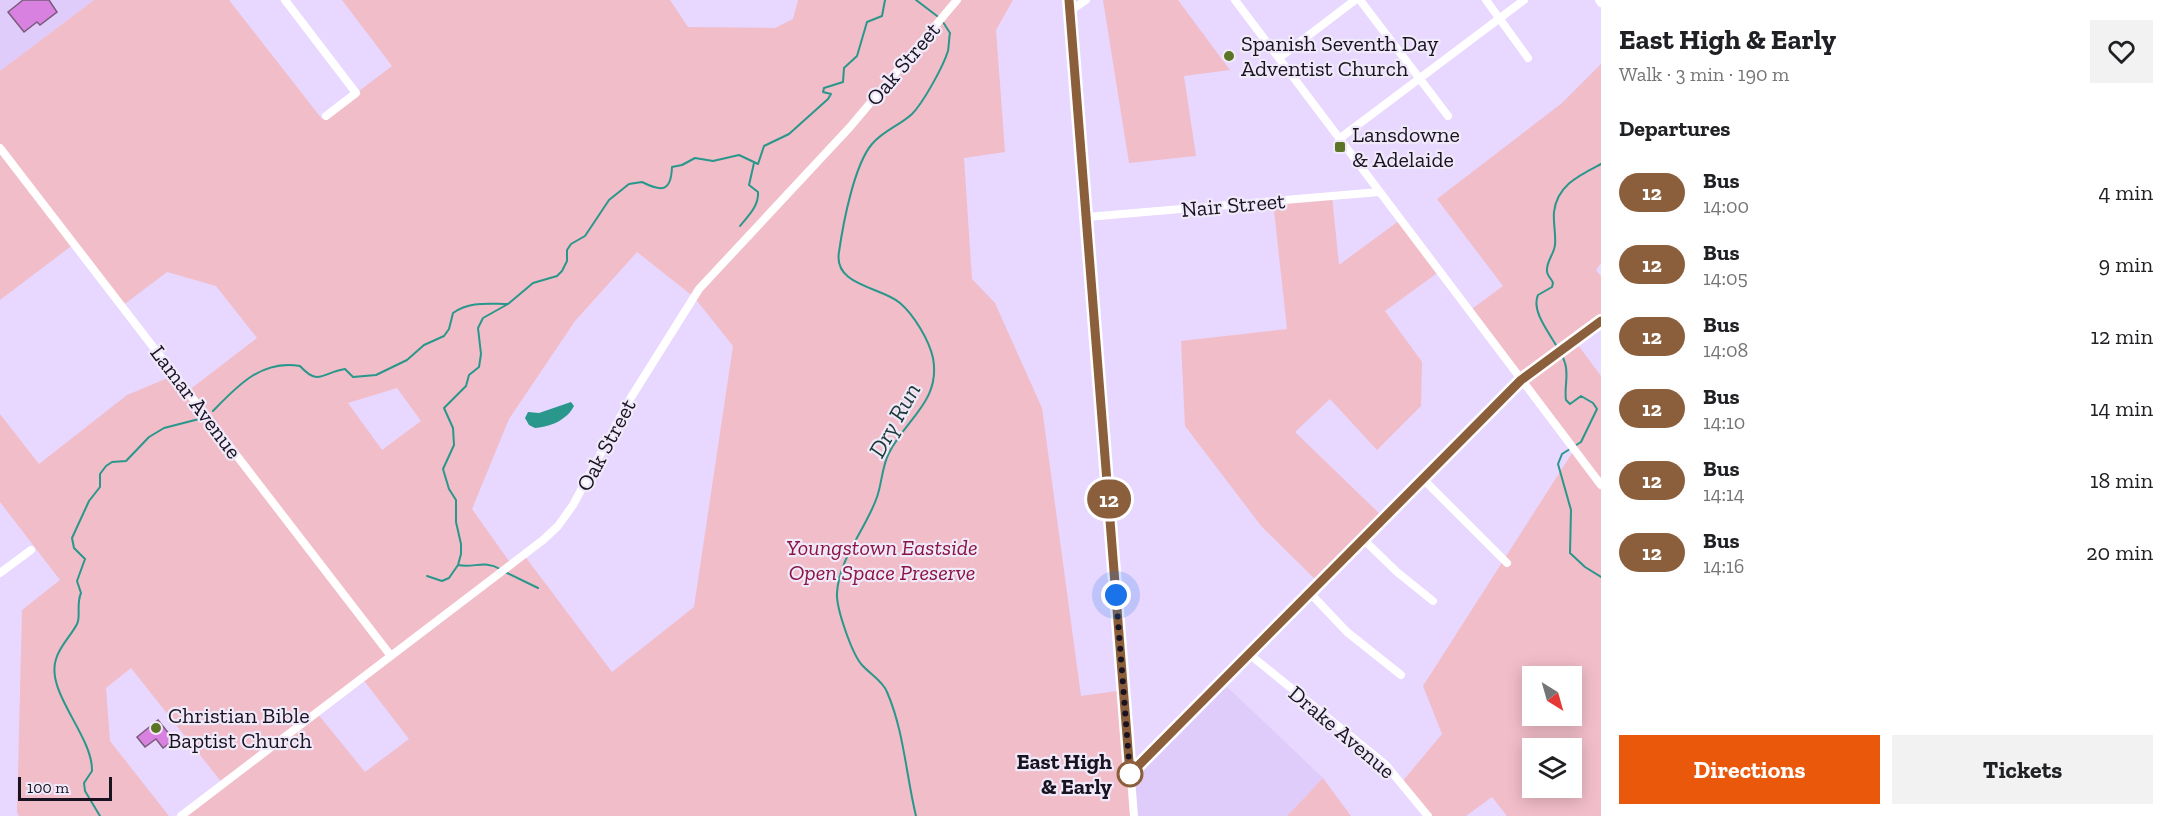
<!DOCTYPE html>
<html lang="en">
<head>
<meta charset="utf-8">
<style>
  body { margin:0; font-family:"Zilla Slab",serif; background:#f2f2f2; color:#202124; height:100vh; display:flex; flex-direction:column; font-size:22px; white-space:nowrap }
  * { box-sizing:border-box; margin:0 }
  p { font-size:20px; color:#757577 }
  .icon { flex:none; width:33px; height:33px; fill:none; stroke:currentColor; stroke-width:2; stroke-linecap:round; stroke-linejoin:round }
  .map { position:relative; flex:1; overflow:hidden }
  .side { display:flex; flex-direction:column; background:#fff; width:570px }
  .side>* { flex:none }
  .badge { padding:0 12px; border-radius:20px; font-size:21px; line-height:39px }
  .needle { width:39px; rotate:143deg }
  .tools { position:absolute; left:1522px; top:666px; display:grid; gap:12px }
  .tools a { display:grid; place-items:center; width:60px; height:60px; border-radius:0px; background:#fff; box-shadow:0 3px 15px #0003; font-size:30px }
  .scale { position:absolute; left:18px; bottom:15px; width:94px; box-sizing:border-box; padding-left:6px; border:3px solid #191321; border-top:0; font-size:16px; line-height:21px; white-space:nowrap; color:#191321; -webkit-text-stroke:4px #f0e9f9; paint-order:stroke }
  .you { position:absolute; width:30px; height:30px; margin:-15px; border:4px solid #fff; border-radius:50%; background:#1a73e8; box-shadow:0 0 0 9px #1a73e833 }
  .map>.badge { position:absolute; translate:-50% -50%; box-shadow:0 0 0 3px #fff }
  h2 { padding:0 18px; font-size:22px; line-height:54px }
  .round { display:grid; place-items:center; flex:none; width:63px; height:63px; border-radius:0px; background:#f2f2f2 }
  .head { display:flex; align-items:center; justify-content:space-between; height:102px; padding:0 18px }
  h1 { font-size:28px; font-weight:700; line-height:45px }
  .primary-button { display:flex; gap:12px; margin-top:auto; padding:12px 18px }
  .primary-button a { flex:1; height:69px; border-radius:0px; background:#ea580c; color:#fff; font-size:24px; font-weight:700; line-height:69px; text-align:center }
  .primary-button a+a { background:#f2f2f2; color:#202124 }
  ul { padding:0; list-style:none }
  li { display:flex; align-items:center; gap:18px; height:72px; padding:0 18px }
  li div { flex:1 }
  li b { display:block; font-size:22px }
  li em { font-style:normal }
  li .badge { min-width:66px; font-weight:700; text-align:center }
  main { display:flex; flex:1; min-height:0 }
  .map>svg:first-child { display:block }
  .built { fill:#e0ccfb }
  .green { fill:#f1bdc8; fill-rule:evenodd }
  .water { fill:#29978b }
  .lines { fill:none; stroke-linecap:round; stroke-linejoin:round }
  .stream { stroke:#29978b; stroke-width:2 }
  .building { fill:#d981e0; stroke:#785c7a; stroke-width:1.5 }
  .minor { stroke:#fff; stroke-width:8 }
  .line-casing { stroke:#fff; stroke-width:14 }
  .line { stroke:#8b5e3c; stroke-width:9 }
  .walk { stroke:#191321; stroke-width:6; stroke-dasharray:0 10.8 }
  .poi-dot { fill:#5c7425; stroke:#f0e9f9; stroke-width:2 }
  .stop-dot { fill:#fff; stroke:#8b5e3c; stroke-width:3 }
  .labels { text-anchor:middle; dominant-baseline:central; stroke-width:4.5; stroke-linejoin:round; paint-order:stroke }
  .poi-label { font-size:22px; fill:#191321; stroke:#f0e9f9; text-anchor:start }
  .street-label { font-size:22px; fill:#191321; stroke:#f0e9f9 }
  .park-label { font-size:22px; font-style:italic; fill:#8b1442; stroke:#f0e9f9 }
  .stop-label { font-size:22px; font-weight:bold; fill:#191321; stroke:#f0e9f9; text-anchor:end }
  .water-label { font-size:24px; font-style:italic; fill:#1b3a36; stroke:#f0e9f9 }
</style>
</head>
<body>
<main>
<div class="map">
<svg width="1601" height="816" viewBox="0 0 1601 816">
  <rect width="100%" height="100%" fill="#e8d7fe"/>
  <path class="built" d="M0,0H94L0,71Z
    M1222,682L1323,778L1287,816H1134L1130,774Z"/>
  <path class="green" d="M94,0H229L322,119L392,66L342,0H670L688,27L775,28L793,19L798,0H1013L996,30L1005,152L964,158L972,279L995,303L1042,408L1081,696L1124,690L1134,816H181L223,784L131,668L106,688L110,741L169,816H19L17,813L22,610L60,580L0,502V414L39,464L127,395L175,375L188,391L257,338L216,286L167,272L122,306L74,244L0,300V71ZM637,252L694,297L733,346L694,607L612,672L524,555L511,564L472,509L509,419L575,321ZM397,388L421,421L382,450L348,403ZM362,678L409,739L365,772L317,713Z
    M1103,0H1178L1230,70L1184,76L1196,156L1129,163Z
    M1601,64V263L1596,270L1601,276V321L1575,341L1601,376V816H1507L1492,797L1466,816H1428L1402,782L1442,734L1423,686L1574,450L1469,311L1503,286L1437,199L1562,103ZM1533,676H1572V716H1533ZM1533,748H1572V788H1533Z
    M1332,196L1339,265L1400,220L1440,271L1385,311L1422,362L1421,406L1377,450L1330,399L1295,432L1384,518L1319,583L1262,527L1185,426L1181,341L1287,329L1273,201Z
    M1323,778L1351,816H1287Z"/>
  <path class="water" d="M571,402L574,406C567,420 550,427 535,428L529,425L525,418L528,412L539,413Z"/>
  <g class="lines">
    <path class="stream" d="M1601,164C1580,175 1557,185 1554,212C1553,223 1556,233 1555,245C1554,254 1546,262 1547,271C1547,276 1552,279 1553,283L1552,287L1538,295C1529,315 1560,344 1565,363C1569,375 1564,387 1566,400L1570,404L1581,396L1593,403L1597,409L1581,442L1562,454L1558,464L1571,510L1570,553L1585,567L1601,577
      M740,226C748,216 759,206 758,192L749,185L754,163
      M213,411C237,386 262,359 300,366C319,387 323,372 345,369L353,377L376,375L407,360L424,345L444,336L449,329L453,313C470,301 488,304 508,304
      M458,565C474,568 485,560 500,569
      M505,572L538,588
      M427,576L442,581L449,578L458,565L461,554V544L456,522V500L449,489L443,469L454,445L453,428L444,408L466,386L469,375L479,367L481,354L478,328L483,318L508,304L533,283L557,276L562,271L567,261V250L571,244L585,236L609,200L629,184L642,182C662,192 671,192 672,167L682,165L695,158L713,161L739,155L758,164L764,146L789,134L828,99L831,94L823,92L824,88L843,82L844,68L857,56L867,22L882,16L885,0
      M100,816L85,791L84,783L92,771C93,736 45,692 56,659C60,645 71,636 77,624C81,617 76,604 81,593L77,581L85,559L74,548L72,538L89,501L100,487V474L106,466L112,462L126,461L149,437L164,428L203,418
      M916,816C906,775 904,731 887,692C883,681 870,674 862,665C852,654 836,608 837,593C839,558 866,529 877,497C882,483 882,466 889,453C906,419 941,401 933,358C929,340 914,315 900,303C882,287 833,286 839,252C843,224 854,165 872,144C884,130 899,126 912,114C923,103 943,67 948,51C949,45 949,38 950,33L941,19L916,0"/>
  </g>
  <path class="building" d="M23,0H49L57,12L40,25L37,22L24,32L8,12Z
    M158,720L174,740L163,748L156,739L145,747L137,737Z"/>
  <g class="lines">
    <path class="minor" d="M285,0L356,93L326,116
      M1069,0L1134,816
      M1235,0L1601,485
      M1360,0L1448,116
      M1486,0L1528,58
      M1599,0L1601,3
      M1070,11L1086,0
      M1279,58L1355,0
      M1339,139L1524,0
      M0,148L391,656
      M1087,217L1379,192
      M1423,479L1507,563
      M1363,539L1397,572L1433,601
      M0,573L31,550
      M1310,593L1347,632L1401,675
      M1249,654L1385,764L1428,816
      M1130,774L1521,380L1601,321
      M181,816L543,540L558,526L573,505L630,399L699,289L850,127L957,0"/>
  </g>
  <g class="lines">
    <defs>
      <path id="line" d="M1069,0L1130,774L1521,380L1601,321"/>
    </defs>
    <use href="#line" class="line-casing"/>
    <use href="#line" class="line"/>
    <path class="walk" d="M1116,595L1130,774"/>
  </g>
  <g class="poi-dot">
    <circle cx="1229" cy="56" r="6"/>
    <rect x="1334" y="141" width="12" height="12" rx="3"/>
    <circle cx="156" cy="728" r="6"/>
  </g>
  <circle class="stop-dot" cx="1130" cy="774" r="12"/>
  <g class="labels">
    <g class="poi-label">
      <text x="1241" y="43">Spanish Seventh Day<tspan x="1241" dy="25">Adventist Church</tspan></text>
      <text x="1352" y="134">Lansdowne<tspan x="1352" dy="25">&amp; Adelaide</tspan></text>
      <text x="168" y="715">Christian Bible<tspan x="168" dy="25">Baptist Church</tspan></text>
    </g>
    <g class="street-label">
      <text transform="translate(903 64) rotate(-50)">Oak Street</text>
      <text transform="translate(1233 205) rotate(-5)">Nair Street</text>
      <text transform="translate(196 402) rotate(53)">Lamar Avenue</text>
      <text transform="translate(606 445) rotate(-62)">Oak Street</text>
      <text transform="translate(1342 732) rotate(40)">Drake Avenue</text>
    </g>
    <g class="park-label">
      <text x="882" y="547">Youngstown Eastside<tspan x="882" dy="25">Open Space Preserve</tspan></text>
    </g>
    <g class="stop-label">
      <text x="1112" y="761">East High<tspan x="1112" dy="25">&amp; Early</tspan></text>
    </g>
    <g class="water-label">
      <text transform="translate(894 420) rotate(-61)">Dry Run</text>
    </g>
  </g>
</svg>
<div class="tools">
<a><svg class="needle" viewBox="-14 -14 28 28"><path d="M0-13l5 13h-10z" fill="#e53935"/><path d="M0 13l5-13h-10z" fill="#757577"/></svg></a>
<a><svg class="icon" aria-label="layers" viewBox="0 0 24 24"><path d="M12 4l9 5-9 5-9-5zM3 14l9 5 9-5"/></svg></a>
</div>
<div class="scale">100 m</div>
<div class="you" style="left:1116px;top:595px"></div>
<b class="badge" style="left:1109px;top:499px;background:#8b5e3c;color:#fff">12</b>
</div>
<section class="side">
<div class="head"><div><h1>East High &amp; Early</h1><p>Walk · 3 min · 190 m</p></div><a class="round"><svg class="icon" aria-label="heart" viewBox="0 0 24 24"><path d="M12 20l-8-8c-3-5 5-10 8-4 3-6 11-1 8 4z"/></svg></a></div>
<h2>Departures</h2>
<ul>
<li><span class="badge" style="background:#8b5e3c;color:#fff">12</span><div><b>Bus</b><p>14:00</p></div><em>4 min</em></li>
<li><span class="badge" style="background:#8b5e3c;color:#fff">12</span><div><b>Bus</b><p>14:05</p></div><em>9 min</em></li>
<li><span class="badge" style="background:#8b5e3c;color:#fff">12</span><div><b>Bus</b><p>14:08</p></div><em>12 min</em></li>
<li><span class="badge" style="background:#8b5e3c;color:#fff">12</span><div><b>Bus</b><p>14:10</p></div><em>14 min</em></li>
<li><span class="badge" style="background:#8b5e3c;color:#fff">12</span><div><b>Bus</b><p>14:14</p></div><em>18 min</em></li>
<li><span class="badge" style="background:#8b5e3c;color:#fff">12</span><div><b>Bus</b><p>14:16</p></div><em>20 min</em></li>
</ul>
<div class="primary-button"><a>Directions</a><a>Tickets</a></div>
</section>
</main>
</body>
</html>
